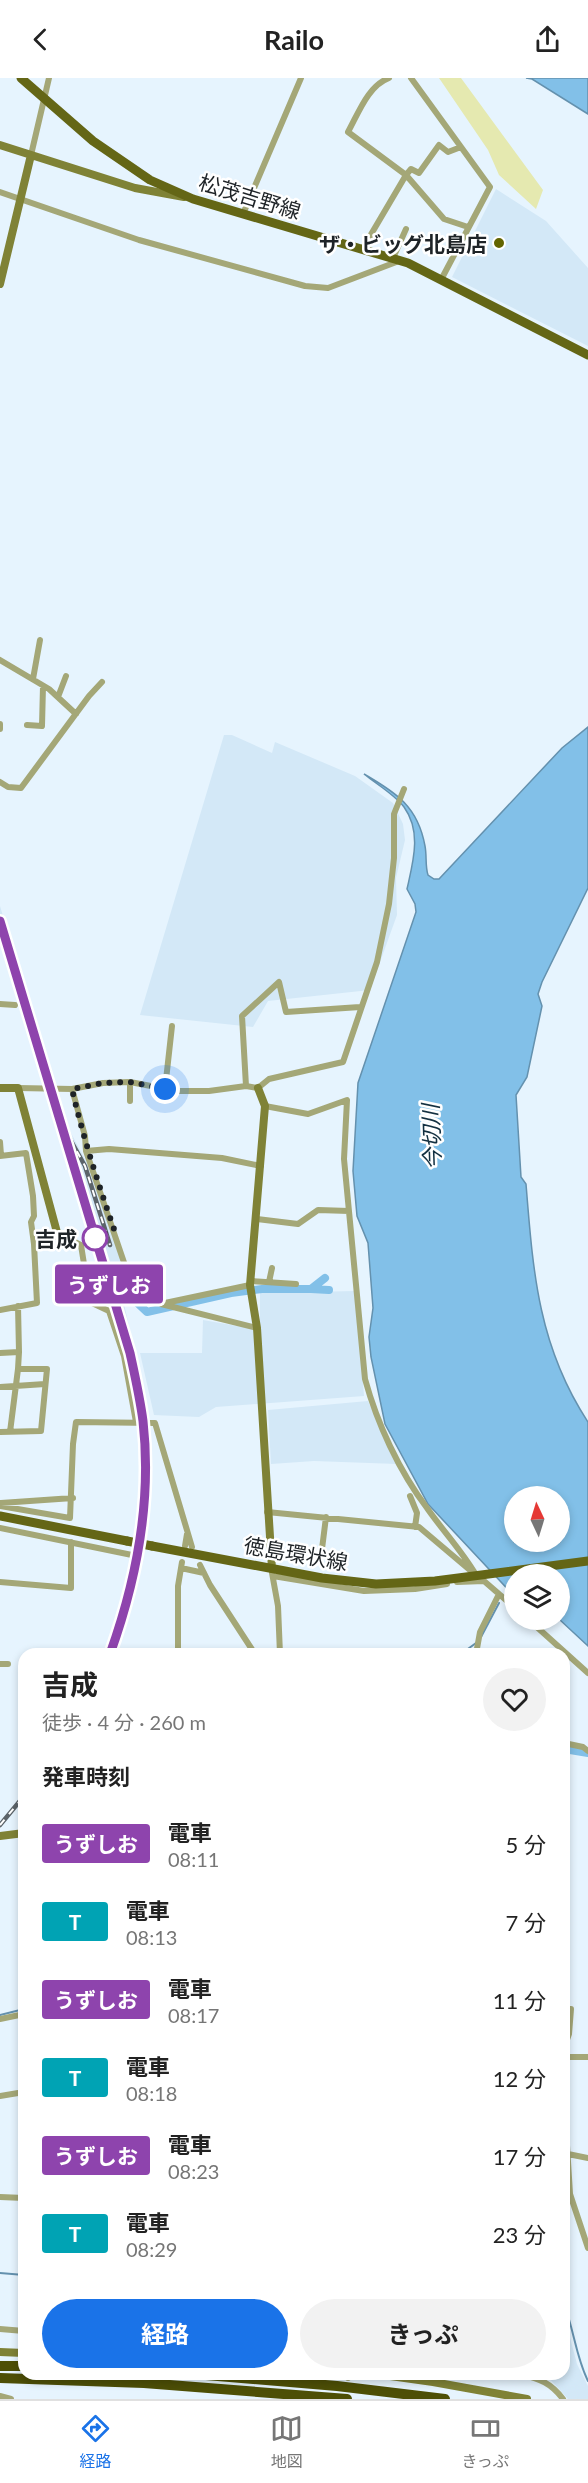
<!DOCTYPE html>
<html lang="ja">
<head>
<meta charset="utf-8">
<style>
  body { margin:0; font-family:Lato,"Noto Sans JP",sans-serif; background:#f2f2f2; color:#222; height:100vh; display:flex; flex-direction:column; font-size:22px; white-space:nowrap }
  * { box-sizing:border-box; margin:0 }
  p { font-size:20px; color:#767676 }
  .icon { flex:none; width:33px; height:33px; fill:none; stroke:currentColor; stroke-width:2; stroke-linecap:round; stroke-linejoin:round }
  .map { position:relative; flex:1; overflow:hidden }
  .details { position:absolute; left:18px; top:1570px; width:552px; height:732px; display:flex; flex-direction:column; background:#fff; border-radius:18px; box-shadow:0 3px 9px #0003 }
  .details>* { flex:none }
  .badge { padding:0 12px; border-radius:4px; font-size:21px; line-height:39px }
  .needle { width:39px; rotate:356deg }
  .tools { position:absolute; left:504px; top:1408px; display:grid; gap:12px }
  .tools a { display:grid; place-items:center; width:66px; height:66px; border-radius:50%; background:#fff; box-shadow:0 3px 9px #0003; font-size:30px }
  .you { position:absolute; width:30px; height:30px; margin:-15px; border:4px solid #fff; border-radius:50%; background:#1a73e8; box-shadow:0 0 0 9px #1a73e833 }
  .map>.badge { position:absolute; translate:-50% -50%; box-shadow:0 0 0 3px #fff }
  h2 { padding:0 24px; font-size:22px; line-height:54px }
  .round { display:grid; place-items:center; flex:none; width:63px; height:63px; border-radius:32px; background:#f2f2f2 }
  .head { display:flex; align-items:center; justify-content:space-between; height:102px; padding:0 24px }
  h1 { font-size:28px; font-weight:700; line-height:45px }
  .action { display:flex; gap:12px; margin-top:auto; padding:12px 24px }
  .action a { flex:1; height:69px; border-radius:36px; background:#1a73e8; color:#fff; font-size:24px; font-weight:700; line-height:69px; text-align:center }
  .action a+a { background:#f2f2f2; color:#222 }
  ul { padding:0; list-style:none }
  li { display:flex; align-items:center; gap:18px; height:78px; padding:0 24px }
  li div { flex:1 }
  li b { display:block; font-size:22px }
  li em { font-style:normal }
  li .badge { min-width:66px; font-weight:700; text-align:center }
  header { display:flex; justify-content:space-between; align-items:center; height:78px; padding:0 24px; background:#fff; font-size:27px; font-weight:700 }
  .tabs { display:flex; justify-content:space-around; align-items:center; height:84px; border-top:2px solid #e0e0e0; background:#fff; font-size:16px; color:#767676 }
  .tabs a { display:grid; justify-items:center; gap:3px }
  .tabs .on { color:#1a73e8 }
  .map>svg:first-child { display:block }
  .built { fill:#d3e8f7 }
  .green { fill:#e5e9b0 }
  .water { fill:#82c0e8; stroke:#6491ae; stroke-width:1.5; fill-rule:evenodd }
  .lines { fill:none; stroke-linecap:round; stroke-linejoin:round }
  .stream { stroke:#6491ae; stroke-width:2 }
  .canal { stroke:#82c0e8; stroke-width:8 }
  .street { stroke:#a4a777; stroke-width:6 }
  .secondary { stroke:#7f8236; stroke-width:8 }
  .primary { stroke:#646616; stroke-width:9 }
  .highway { stroke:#4d4f06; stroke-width:10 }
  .rail-casing { stroke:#5c646a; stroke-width:4.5 }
  .rail { stroke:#fff; stroke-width:2; stroke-dasharray:7; stroke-linecap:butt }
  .primary-bridge { stroke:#646616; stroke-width:9 }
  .line-casing { stroke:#fff; stroke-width:14 }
  .line { stroke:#8e44ad; stroke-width:9 }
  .walk { stroke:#1e2327; stroke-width:6; stroke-dasharray:0 10.8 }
  .poi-dot { fill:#626400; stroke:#fff; stroke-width:2 }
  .stop-dot { fill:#fff; stroke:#8e44ad; stroke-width:3 }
  .labels { text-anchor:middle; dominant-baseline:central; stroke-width:5; stroke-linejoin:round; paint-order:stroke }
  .street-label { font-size:21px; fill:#1e2327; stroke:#fff }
  .poi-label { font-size:21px; font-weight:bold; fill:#1e2327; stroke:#fff; text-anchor:end }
  .stop-label { font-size:21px; font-weight:bold; fill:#1e2327; stroke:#fff; text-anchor:end }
  .water-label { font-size:22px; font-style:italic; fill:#133041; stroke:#fff }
</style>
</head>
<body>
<header><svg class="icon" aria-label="back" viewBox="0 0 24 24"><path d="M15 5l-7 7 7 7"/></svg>Railo<svg class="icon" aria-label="share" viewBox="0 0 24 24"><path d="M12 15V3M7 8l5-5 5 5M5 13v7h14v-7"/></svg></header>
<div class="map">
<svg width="588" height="2321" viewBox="0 0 588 2321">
  <rect width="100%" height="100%" fill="#e6f4fe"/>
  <path class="built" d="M496,111L546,143L588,190V268L452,199Z
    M224,657H232L272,675L275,664L355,698L393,725L403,746L405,762L396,800L397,837L370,912L268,923L253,949L140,937Z
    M0,828L55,1010L71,1055L88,1087L130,1209L121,1213L141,1300L146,1344L148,1400L140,1480L131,1524L114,1576H104L123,1523L134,1480L141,1424V1372L136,1320L127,1278L94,1172L93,1168L87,1169L83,1154L88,1152L0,856Z
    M356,1213L364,1318L216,1329L199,1339L154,1337L140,1275H202L203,1242L260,1252V1215Z
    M368,1323L397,1386L314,1383L271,1386L268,1332Z
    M564,2237L577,2286L588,2308V2321H568L548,2299L539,2297L564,2296Z"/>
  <path class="green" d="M439,0H461L543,112L536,131L499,97L488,72Z"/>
  <path class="water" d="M526,0H588V36L532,1Z
    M588,649V810L542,904L538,916L542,928L527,999L516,1017L521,1099L526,1106C533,1193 538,1268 588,1344V1568L560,1542V1497H514V1518L428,1426L385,1346L371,1279L369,1259L373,1230L368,1165L357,1138L353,1093L358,1005L416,834L415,826L407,811C413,784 422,754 404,729C394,716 376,706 364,696C397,715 418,729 425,768C427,778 425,788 428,797L434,801H439L562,670ZM514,1419H560V1464H514Z"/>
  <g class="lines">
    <path class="stream" d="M481,1559L499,1525
      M461,1576L476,1565
      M0,1937L24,1931
      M0,2195L24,2197
      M564,2226C574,2252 576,2279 588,2303"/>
    <path class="canal" d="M311,1211L329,1212
      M129,1217L147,1234L231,1215L262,1211H311L325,1200
      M564,1671L588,1675"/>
    <path class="street" d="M411,0L490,109L442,200
      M461,69L448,74L439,67L419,95L411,91L406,97L444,141L468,149
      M31,77L49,0
      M0,114L139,162L305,208L328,210L399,183
      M243,136L301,0
      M363,170L406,97L348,54C359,34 368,8 389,0
      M393,180L406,151
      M0,582L49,611L76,636
      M33,601L40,562
      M58,619L66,598
      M0,646V651
      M27,647L42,648L43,608
      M0,704L8,709L21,710L89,618L102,604
      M0,926L15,927
      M246,1008L242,938L279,904L286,934L360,929
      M18,1010L72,1011L103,1005L130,1004L177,1013H209L246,1008L258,1010L269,1001L343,984L377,884L389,826L394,780V736L404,711
      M72,1011L85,1058L86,1073L130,1202L161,1226L257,1250
      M165,1011L172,948
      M130,1023V1004
      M265,1028L308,1036L347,1022L344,1081L365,1301C377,1345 399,1393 427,1430C443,1453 462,1473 476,1497
      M0,1064L1,1077
      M86,1073L109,1071L222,1080L261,1088
      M0,1078L26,1075L33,1118L34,1138L31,1144L34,1166
      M257,1141L298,1146L318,1132L349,1133
      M251,1203L296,1206
      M269,1204L272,1190
      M165,1225L250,1207
      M18,1228L19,1274
      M0,1232L37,1225L34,1166C49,1156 66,1158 81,1167L90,1224L109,1233L124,1278L136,1344
      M0,1275L19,1274L18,1291H47L41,1353L0,1354
      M0,1309L45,1306
      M10,1354L18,1291
      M410,1418L417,1435L415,1449
      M1,1425L73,1420
      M0,1428L70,1440L73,1366L76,1344L155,1345L192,1469
      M267,1434L419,1449L471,1493
      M0,1450L132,1477
      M185,1468L187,1456
      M322,1471L326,1439
      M200,1487L210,1507L255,1576
      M181,1490L204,1495
      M272,1495L278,1528L280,1576
      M273,1498L364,1513L415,1511L447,1506
      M0,1504L71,1510V1464
      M457,1504L484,1503L514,1529
      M529,1542L588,1595
      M178,1576V1508L182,1484
      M476,1576L480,1554L499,1516
      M0,1586H8
      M564,1665L583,1669L588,1673
      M564,1931H571L569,1956L564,1970
      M0,1941L24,1936
      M564,1979H588
      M0,2018L24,2014
      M564,2019L570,2116L588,2170
      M568,2076L588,2080
      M0,2119L24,2120
      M0,2251L24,2253
      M521,2296C540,2301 551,2305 563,2321
      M348,2300V2296
      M0,2318L11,2321"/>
    <path class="secondary" d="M0,67L135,110L184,119
      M0,206L31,77
      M0,1010H18L58,1158
      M258,1010L265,1028L250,1207L257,1250L272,1491
      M0,1758L24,1755
      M0,2274L24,2275
      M376,2296L433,2304L527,2321"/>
    <path class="primary" d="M21,0L93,63L150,102L193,121L408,185L588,277
      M0,1438L127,1463
      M152,1468L322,1500L376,1506L435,1503L588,1483"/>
    <path class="highway" d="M0,2288H24
      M194,2296L337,2308L445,2321
      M0,2300L144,2305L347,2321"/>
    <defs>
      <path id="rail" d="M0,843L130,1275C135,1298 141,1320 143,1343C152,1423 137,1501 110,1576
        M70,1061L85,1088L110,1167
        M0,1747L24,1718"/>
    </defs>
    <use href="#rail" class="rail-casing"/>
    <use href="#rail" class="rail"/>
    <path class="primary-bridge" d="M127,1463L152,1468"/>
  </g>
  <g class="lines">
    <defs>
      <path id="line" d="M0,843L130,1275C135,1298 140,1320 143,1343C152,1423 137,1501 110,1576"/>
    </defs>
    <use href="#line" class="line-casing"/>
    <use href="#line" class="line"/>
    <path class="walk" d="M95,1160L114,1151C98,1105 83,1059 72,1011L103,1005L130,1004L165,1011"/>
  </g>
  <circle class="poi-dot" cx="499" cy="165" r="6"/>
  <circle class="stop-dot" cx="95" cy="1160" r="12"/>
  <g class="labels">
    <g class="street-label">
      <text transform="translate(250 118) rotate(17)">松茂吉野線</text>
      <text transform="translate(296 1475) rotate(10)">徳島環状線</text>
    </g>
    <g class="poi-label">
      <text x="487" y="165">ザ・ビッグ北島店</text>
    </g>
    <g class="stop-label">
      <text x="77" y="1160">吉成</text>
    </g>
    <g class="water-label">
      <text transform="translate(431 1059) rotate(-92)">今切川</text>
    </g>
  </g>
</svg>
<div class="tools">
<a><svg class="needle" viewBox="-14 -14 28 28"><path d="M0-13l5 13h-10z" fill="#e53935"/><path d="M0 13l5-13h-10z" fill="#767676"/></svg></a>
<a><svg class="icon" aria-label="layers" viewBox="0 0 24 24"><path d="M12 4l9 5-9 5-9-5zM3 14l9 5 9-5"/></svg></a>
</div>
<div class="you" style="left:165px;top:1011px"></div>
<b class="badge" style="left:109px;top:1206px;background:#8e44ad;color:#fff">うずしお</b>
<section class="details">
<div class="head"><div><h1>吉成</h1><p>徒歩 · 4 分 · 260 m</p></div><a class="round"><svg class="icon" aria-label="heart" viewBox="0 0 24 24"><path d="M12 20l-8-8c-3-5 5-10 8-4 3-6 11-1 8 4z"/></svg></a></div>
<h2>発車時刻</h2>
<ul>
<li><span class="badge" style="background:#8e44ad;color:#fff">うずしお</span><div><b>電車</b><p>08:11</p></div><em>5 分</em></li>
<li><span class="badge" style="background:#00a3b4;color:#fff">T</span><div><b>電車</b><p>08:13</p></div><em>7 分</em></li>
<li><span class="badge" style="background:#8e44ad;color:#fff">うずしお</span><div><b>電車</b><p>08:17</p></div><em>11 分</em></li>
<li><span class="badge" style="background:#00a3b4;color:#fff">T</span><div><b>電車</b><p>08:18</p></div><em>12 分</em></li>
<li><span class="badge" style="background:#8e44ad;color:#fff">うずしお</span><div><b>電車</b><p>08:23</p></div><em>17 分</em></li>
<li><span class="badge" style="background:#00a3b4;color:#fff">T</span><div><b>電車</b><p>08:29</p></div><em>23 分</em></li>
</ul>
<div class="action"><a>経路</a><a>きっぷ</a></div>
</section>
</div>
<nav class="tabs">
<a class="on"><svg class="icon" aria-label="directions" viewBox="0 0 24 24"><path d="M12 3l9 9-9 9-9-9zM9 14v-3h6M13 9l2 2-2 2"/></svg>経路</a>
<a><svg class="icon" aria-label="map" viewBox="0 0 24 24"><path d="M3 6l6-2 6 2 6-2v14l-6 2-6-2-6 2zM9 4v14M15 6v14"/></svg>地図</a>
<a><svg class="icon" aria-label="tickets" viewBox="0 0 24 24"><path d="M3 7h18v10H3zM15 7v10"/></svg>きっぷ</a>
</nav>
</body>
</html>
